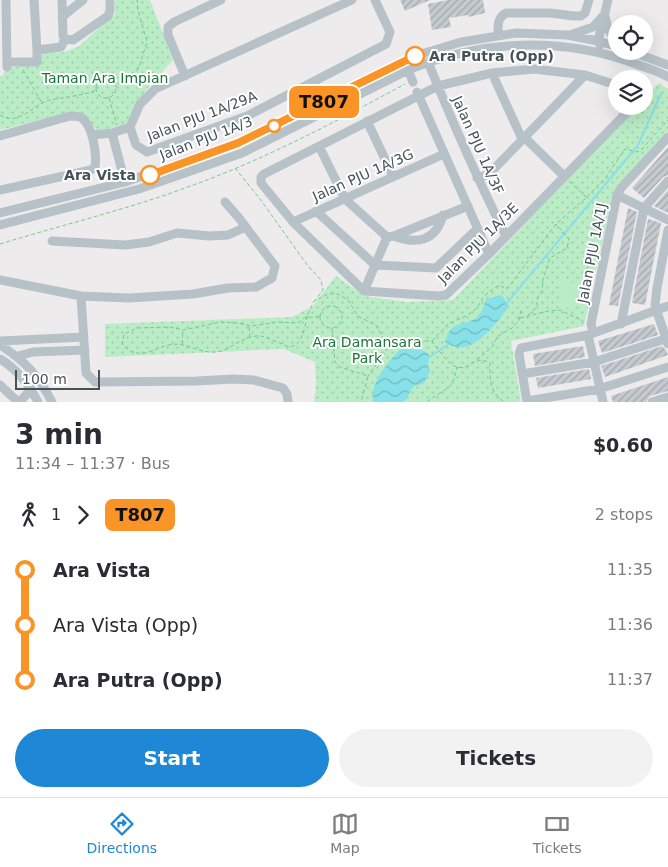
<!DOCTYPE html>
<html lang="en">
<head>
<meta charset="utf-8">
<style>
  body { margin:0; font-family:"DejaVu Sans",sans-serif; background:#f2f2f3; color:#2b2b33; height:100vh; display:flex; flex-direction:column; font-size:19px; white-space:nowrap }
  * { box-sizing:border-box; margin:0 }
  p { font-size:16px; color:#7c7c81 }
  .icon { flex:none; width:28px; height:28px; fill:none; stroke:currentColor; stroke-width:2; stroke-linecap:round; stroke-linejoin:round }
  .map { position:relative; height:402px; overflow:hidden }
  .side { display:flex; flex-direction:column; background:#fff; flex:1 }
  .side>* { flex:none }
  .badge { padding:0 10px; border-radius:8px; font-size:18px; line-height:32px }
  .fabs { position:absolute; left:608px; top:15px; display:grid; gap:10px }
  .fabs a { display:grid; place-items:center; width:45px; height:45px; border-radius:50%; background:#fff; box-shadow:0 5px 20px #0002; font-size:25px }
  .scale { position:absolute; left:15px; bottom:12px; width:85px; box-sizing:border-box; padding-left:5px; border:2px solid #455258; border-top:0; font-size:14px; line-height:18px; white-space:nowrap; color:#455258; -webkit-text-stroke:4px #fff; paint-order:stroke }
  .map>.badge { position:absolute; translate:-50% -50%; box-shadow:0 0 0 2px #fff }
  .legs { display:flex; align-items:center; gap:8px; height:55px; padding:0 15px; font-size:16px }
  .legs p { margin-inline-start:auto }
  .head { display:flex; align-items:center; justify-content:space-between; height:85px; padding:0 15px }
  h1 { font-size:28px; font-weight:700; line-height:38px }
  .button { display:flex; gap:10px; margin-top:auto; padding:10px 15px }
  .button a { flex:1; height:58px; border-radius:30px; background:#1e87d6; color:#fff; font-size:20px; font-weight:700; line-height:58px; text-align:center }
  .button a+a { background:#f2f2f3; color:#2b2b33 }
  ul { padding:0 15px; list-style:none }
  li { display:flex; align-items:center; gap:18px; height:55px; font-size:19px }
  li i { display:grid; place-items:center; width:8px; height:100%; margin:0 6px; background:currentColor }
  li i::after { content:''; width:12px; height:12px; margin:-6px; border:4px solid; border-radius:50%; background:#fff }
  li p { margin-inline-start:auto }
  li:first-child i { background:linear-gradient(#0000 50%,currentColor 0) }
  li:last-child i { background:linear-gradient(currentColor 50%,#0000 0) }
  .dock { display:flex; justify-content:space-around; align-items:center; height:70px; border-top:1px solid #e1e1e2; background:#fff; font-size:14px; color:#7c7c81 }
  .dock a { display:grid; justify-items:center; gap:2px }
  .dock .on { color:#1e87d6 }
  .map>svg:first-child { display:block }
  .park { fill:url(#park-dots) }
  .pitch { fill:#baecc6 }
  .water { fill:url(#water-waves) }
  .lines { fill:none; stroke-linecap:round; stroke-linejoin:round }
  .stream { stroke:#88e1e8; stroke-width:2 }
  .building { fill:url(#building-hatch) }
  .path { stroke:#73c993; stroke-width:1; stroke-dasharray:4 2.5; stroke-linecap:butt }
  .minor { stroke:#b7c2c8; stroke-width:9 }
  .line-1-casing { stroke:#fff; stroke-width:11 }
  .line-1 { stroke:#fa9426; stroke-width:8 }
  .stop-1-dot { fill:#fff; stroke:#fa9426; stroke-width:2.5 }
  .labels { text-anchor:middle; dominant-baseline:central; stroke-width:4; stroke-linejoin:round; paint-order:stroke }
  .stop-label { font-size:14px; font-weight:bold; fill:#455258; stroke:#fff; text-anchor:start }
  .park-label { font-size:14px; fill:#19763b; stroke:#fff }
  .street-label { font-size:14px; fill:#455258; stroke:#fff }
</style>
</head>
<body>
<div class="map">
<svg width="668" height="402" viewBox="0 0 668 402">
  <defs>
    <pattern id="park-dots" width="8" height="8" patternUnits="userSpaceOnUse" patternTransform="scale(1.25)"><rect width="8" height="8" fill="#baecc6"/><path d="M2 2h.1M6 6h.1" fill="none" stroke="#a1ccac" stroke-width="1.8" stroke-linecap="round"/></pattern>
    <pattern id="water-waves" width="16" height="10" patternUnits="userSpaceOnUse" patternTransform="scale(1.25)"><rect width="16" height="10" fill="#88e1e8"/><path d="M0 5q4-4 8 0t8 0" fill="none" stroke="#71b9bf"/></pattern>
    <pattern id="building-hatch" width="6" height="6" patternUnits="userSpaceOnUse" patternTransform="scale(1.25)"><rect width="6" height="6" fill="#c5cacf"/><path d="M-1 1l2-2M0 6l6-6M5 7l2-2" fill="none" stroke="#a2a7ab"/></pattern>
  </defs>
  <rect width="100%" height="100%" fill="#eeebec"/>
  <path class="park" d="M115,0H150L173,60L146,90L127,123L108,129L97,131L84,114L60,115L0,130V76H2L7,68L36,64L40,53L64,52L78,47L115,14Z
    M659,83L668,89V131L613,192L584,326L511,341L521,402H314L316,383L315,362L284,349L105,357V324L292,317L313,306L336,276L364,296L407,302L453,300L637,106H644V99Z"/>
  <path class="pitch" d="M561,281L577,283L573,308L558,306Z"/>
  <path class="water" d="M502,295L509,307C497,321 483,343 464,347C458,349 451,345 445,343C450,319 464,327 477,317C482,312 484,305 486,299Z
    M401,348L422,350L429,354L428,366L430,371L424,383L414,386L404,402H373C370,381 388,363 401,348Z"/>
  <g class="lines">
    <path class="stream" d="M506,304L638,145L661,94
      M428,358L449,344"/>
  </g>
  <path class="building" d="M400,0H430L405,11Z
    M448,0H483L485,13L468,17V15L449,18L451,27L432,30L428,4Z
    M668,147V175L663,177L644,198L632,188Z
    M668,190V213L654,206Z
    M628,208L637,212L618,306L609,305Z
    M648,219L661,223L645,305L632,303Z
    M654,324L658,335L602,353L598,341Z
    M583,346L585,357L535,366L533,354Z
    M662,346L666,350L668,355L605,377L601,366Z
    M589,369L591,379L538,388L536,378Z
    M668,377V391L650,396L646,402H613L611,396Z"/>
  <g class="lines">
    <path class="path" d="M23,70L42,103
      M96 88a10 10 0 1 1 20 0a10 10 0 1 1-20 0Z
      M115,85L135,74L139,67L147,42L138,10L137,0
      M109,98L117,125
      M0,115C19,127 33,104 50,100C66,97 81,96 97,90
      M235,168L260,199L308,266L321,280L323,290L315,301
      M569,181L586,197
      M0,244C62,225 125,210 185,188C262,161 333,123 405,84
      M320 317a11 11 0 1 1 22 0a11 11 0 1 1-22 0Z
      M528,315L537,307C537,300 537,296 542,291L543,279L550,258L567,248L569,239L556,224
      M319,316L313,318L307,316C305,326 303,346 289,347C282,344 267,337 260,336C245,335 234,347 221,351C207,355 196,348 183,345C159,339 144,367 122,344L124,334L137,328L170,327L183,330L221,322L237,323L252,326L277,322L298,323L307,316L314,301L328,294H338L348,300L358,316L377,326L388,348L368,376
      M520,318L548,311L560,310L583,321
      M249,327L250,338
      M332,328L335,362L340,367L368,376L361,402
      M432,341L448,324L468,315L477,308L484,296L499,285L507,289L556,224L586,198L606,177L625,149L637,152L642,149L668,120
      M182,344L183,331
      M388,348C404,335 414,342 432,341C438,349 447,364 457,367C471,371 473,354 490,363C490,380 489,393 505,402
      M477,360L492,347L498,336L512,328L519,320L521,310
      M427,402C445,387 452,393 457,367"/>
    <path class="minor" d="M6,0L7,67
      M34,0L37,50
      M62,0L63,36L65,39
      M605,16L608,29L616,42
      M62,17L83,0
      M570,35L593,27L603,16
      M498,36C498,26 497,18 506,13H550L574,16H581L585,13L589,0
      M65,39L73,40L108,16L110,10V0
      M600,45L598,41L608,0
      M630,51L668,65
      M7,62H37V50L61,47L65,39
      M428,62C452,121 477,178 506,236
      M408,70L413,82
      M492,73L522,139
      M185,76L168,35V27L174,22L221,0
      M616,85L585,75L534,69L492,73L438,86L264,174L261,177V183L293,222L364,291L439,296L446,295L489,254L633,106
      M417,92L489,254
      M367,121L393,176
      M130,127L136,145L147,152L247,116L386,44L390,32L375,0
      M130,127L140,104L155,89L352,0
      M112,133L125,182
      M92,135L112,133L130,127
      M0,136L70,116C74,116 79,116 82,118C93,127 97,154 95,167L91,170L0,190
      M524,137L564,176
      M319,146L345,199L387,237L394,236L468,206
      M477,178L489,174L585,75
      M617,195L668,220
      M316,211L375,265L436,268L477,229
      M0,213L125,182L238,143L415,56L461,42L516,33L567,35L598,41L616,46
      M293,222L444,154
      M0,225L139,189L242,153L408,70C482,40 560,36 636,64C646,68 658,71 668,77
      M394,236C417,245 436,241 443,215
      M52,241L125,245L149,242L177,233L209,236L228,235L246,227
      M0,280L81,296L129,298L193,294L228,288L256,287L272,278L275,266L239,218L225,202
      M364,291L387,237
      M81,296L86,373L95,382L197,381L233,379L254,380L283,388L287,394L288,402
      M621,324L644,208L668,181
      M593,333L591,324L617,195L621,188L668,137
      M588,335L603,402
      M0,341L84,337
      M668,344L655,306L657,288L668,230
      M0,345C25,361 38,375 52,402
      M18,356L33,352L85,350
      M0,359C17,369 29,385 38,402
      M522,374L594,362L668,338
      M0,385L18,402
      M527,401L599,389L668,367
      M20,402L31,389
      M527,402L519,354L521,348L588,335L668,306
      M652,402L668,397"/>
  </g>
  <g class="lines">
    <defs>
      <path id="line-1" d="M150,175L238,143L415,56"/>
    </defs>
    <use href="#line-1" class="line-1-casing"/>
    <use href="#line-1" class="line-1"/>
  </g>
  <g class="stop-1-dot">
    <circle cx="415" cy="56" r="9"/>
    <circle cx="274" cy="126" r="6"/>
    <circle cx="150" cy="175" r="9"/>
  </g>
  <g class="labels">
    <g class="stop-label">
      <text x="429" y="56">Ara Putra (Opp)</text>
      <text x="136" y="175" text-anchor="end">Ara Vista</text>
    </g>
    <g class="park-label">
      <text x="105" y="78">Taman Ara Impian</text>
      <text x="367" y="342">Ara Damansara<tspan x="367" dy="16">Park</tspan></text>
    </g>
    <g class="street-label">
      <text transform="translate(202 116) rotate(-21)">Jalan PJU 1A/29A</text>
      <text transform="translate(206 138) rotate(-21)">Jalan PJU 1A/3</text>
      <text transform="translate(478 145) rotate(66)">Jalan PJU 1A/3F</text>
      <text transform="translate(363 175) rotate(-24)">Jalan PJU 1A/3G</text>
      <text transform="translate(478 243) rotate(-45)">Jalan PJU 1A/3E</text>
      <text transform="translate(592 253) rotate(-79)">Jalan PJU 1A/1J</text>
    </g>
  </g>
</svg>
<div class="fabs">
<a><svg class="icon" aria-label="locate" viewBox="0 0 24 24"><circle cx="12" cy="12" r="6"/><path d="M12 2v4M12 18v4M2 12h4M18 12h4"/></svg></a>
<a><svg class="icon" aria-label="layers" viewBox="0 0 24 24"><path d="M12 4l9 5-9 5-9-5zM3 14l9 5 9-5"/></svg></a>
</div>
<div class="scale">100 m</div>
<b class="badge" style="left:324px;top:102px;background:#fa9426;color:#111">T807</b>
</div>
<section class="side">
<div class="head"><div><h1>3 min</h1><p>11:34 – 11:37 · Bus</p></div><b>$0.60</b></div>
<div class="legs"><svg class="icon" aria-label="walk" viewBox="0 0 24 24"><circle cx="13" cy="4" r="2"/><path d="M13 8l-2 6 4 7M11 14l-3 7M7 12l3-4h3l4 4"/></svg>1<svg class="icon" aria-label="forward" viewBox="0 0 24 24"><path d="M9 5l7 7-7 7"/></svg><b class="badge" style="background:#fa9426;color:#111">T807</b><p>2 stops</p></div>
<ul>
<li><i style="color:#fa9426"></i><b>Ara Vista</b><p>11:35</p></li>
<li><i style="color:#fa9426"></i><span>Ara Vista (Opp)</span><p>11:36</p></li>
<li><i style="color:#fa9426"></i><b>Ara Putra (Opp)</b><p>11:37</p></li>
</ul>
<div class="button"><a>Start</a><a>Tickets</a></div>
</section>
<nav class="dock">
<a class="on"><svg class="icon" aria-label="directions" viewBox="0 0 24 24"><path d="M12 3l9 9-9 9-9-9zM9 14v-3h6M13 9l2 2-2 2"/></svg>Directions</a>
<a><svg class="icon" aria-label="map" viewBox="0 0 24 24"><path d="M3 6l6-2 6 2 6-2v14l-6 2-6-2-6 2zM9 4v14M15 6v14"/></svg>Map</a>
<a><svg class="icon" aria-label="tickets" viewBox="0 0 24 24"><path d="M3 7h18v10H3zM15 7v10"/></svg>Tickets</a>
</nav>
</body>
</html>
